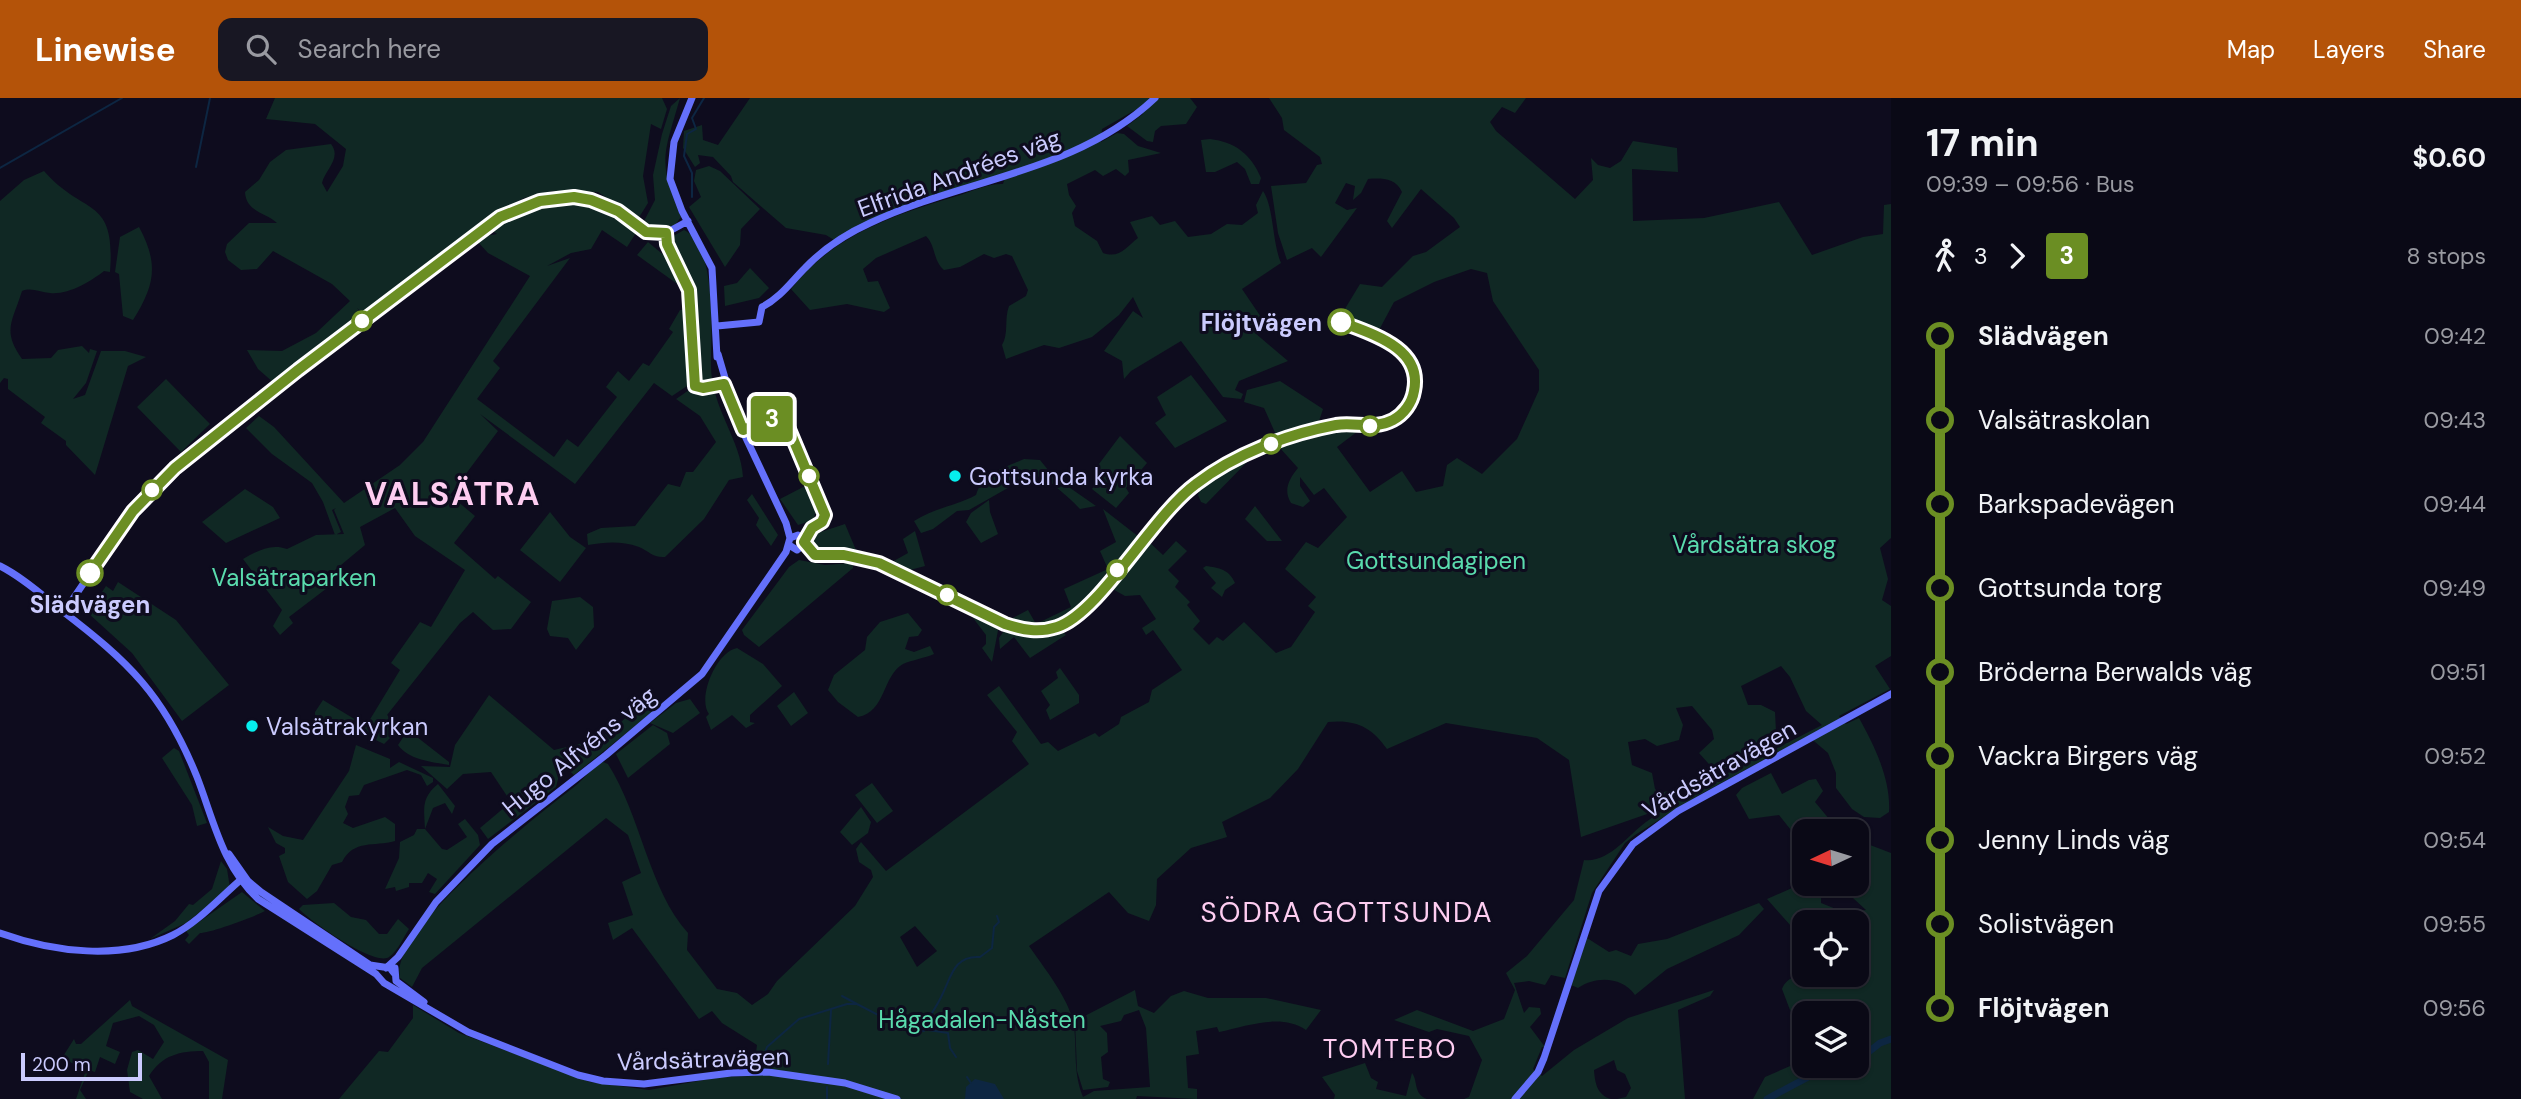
<!DOCTYPE html>
<html lang="en">
<head>
<meta charset="utf-8">
<style>
  body { margin:0; font-family:"DM Sans",sans-serif; background:#181723; color:#f1f3f6; height:100vh; display:flex; flex-direction:column; font-size:26px; white-space:nowrap }
  * { box-sizing:border-box; margin:0 }
  p { font-size:23px; color:#999aa1 }
  .icon { flex:none; width:38px; height:38px; fill:none; stroke:currentColor; stroke-width:2; stroke-linecap:round; stroke-linejoin:round }
  .map { position:relative; flex:1; overflow:hidden }
  .panel { display:flex; flex-direction:column; background:#0a0916; width:630px }
  .panel>* { flex:none }
  .badge { padding:0 14px; border-radius:5px; font-size:24px; line-height:46px }
  .needle { width:46px; rotate:266deg }
  .fabs { position:absolute; left:1792px; top:721px; display:grid; gap:14px }
  .fabs a { display:grid; place-items:center; width:77px; height:77px; border-radius:14px; background:#0a0916; box-shadow:0 2px 5px #0004,0 0 0 2px #2a2a35; font-size:35px }
  .scale { position:absolute; left:21px; bottom:18px; width:121px; box-sizing:border-box; padding-left:7px; border:4px solid #cbcbfe; border-top:0; font-size:19px; line-height:24px; white-space:nowrap; color:#cbcbfe; -webkit-text-stroke:5px #0e0c1e; paint-order:stroke }
  .map>.badge { position:absolute; translate:-50% -50%; box-shadow:0 0 0 4px #fff }
  .legs { display:flex; align-items:center; gap:10px; height:77px; padding:0 35px; font-size:23px }
  .legs p { margin-inline-start:auto }
  .overview { display:flex; align-items:center; justify-content:space-between; height:119px; padding:0 35px }
  h1 { font-size:38px; font-weight:700; line-height:52px }
  ul { padding:0 35px; list-style:none }
  li { display:flex; align-items:center; gap:24px; height:84px; font-size:26px }
  li i { display:grid; place-items:center; width:10px; height:100%; margin:0 9px; background:currentColor }
  li i::after { content:''; width:18px; height:18px; margin:-9px; border:5px solid; border-radius:50%; background:#0a0916 }
  li p { margin-inline-start:auto }
  li:first-child i { background:linear-gradient(#0000 50%,currentColor 0) }
  li:last-child i { background:linear-gradient(currentColor 50%,#0000 0) }
  header { display:flex; align-items:center; gap:42px; box-sizing:border-box; height:98px; padding:0 35px; background:#b45309; color:#fff }
  header strong { font-size:33px }
  nav { display:flex; gap:38px; margin-inline-start:auto; font-size:24px }
  .search { width:490px; height:63px; background:#181723; display:flex; align-items:center; gap:18px; box-sizing:border-box; padding:0 24px; border-radius:14px; color:#999aa1; font-size:26px }
  main { display:flex; flex:1; min-height:0 }
  .map>svg:first-child { display:block }
  .green { fill:#102824; fill-rule:evenodd }
  .water { fill:#0d2642 }
  .lines { fill:none; stroke-linecap:round; stroke-linejoin:round }
  .stream { stroke:#0d2642; stroke-width:2 }
  .river { stroke:#0d2642; stroke-width:7 }
  .secondary { stroke:#6470fb; stroke-width:7 }
  .line-1-casing { stroke:#fff; stroke-width:16 }
  .line-1 { stroke:#6b8e23; stroke-width:10 }
  .stop-1-dot { fill:#fff; stroke:#6b8e23; stroke-width:3.5 }
  .poi-dot { fill:#06efee; stroke:#0e0c1e; stroke-width:2.5 }
  .labels { text-anchor:middle; dominant-baseline:central; stroke-width:6; stroke-linejoin:round; paint-order:stroke }
  .street-label { font-size:24px; fill:#cbcbfe; stroke:#0e0c1e }
  .stop-label { font-size:24px; font-weight:bold; fill:#cbcbfe; stroke:#0e0c1e; text-anchor:end }
  .poi-label { font-size:24px; fill:#cbcbfe; stroke:#0e0c1e; text-anchor:start }
  .park-label { font-size:24px; fill:#5adbad; stroke:#0e0c1e }
  .neighbourhood-label { font-size:26px; letter-spacing:2px; fill:#fecdf1; stroke:#0e0c1e }
  .quarter-label { font-size:28px; letter-spacing:2px; fill:#fecdf1; stroke:#0e0c1e }
  .district-label { font-size:32px; font-weight:bold; letter-spacing:2px; fill:#fecdf1; stroke:#0e0c1e }
</style>
</head>
<body>
<header>
<strong>Linewise</strong>
<div class="search"><svg class="icon" aria-label="search" viewBox="0 0 24 24"><circle cx="10" cy="10" r="6"/><path d="M15 15l6 6"/></svg>Search here</div>
<nav><a>Map</a><a>Layers</a><a>Share</a></nav>
</header>
<main>
<div class="map">
<svg width="1891" height="1001" viewBox="0 0 1891 1001">
  <rect width="100%" height="100%" fill="#0e0c1e"/>
  <path class="green" d="M275,0H662L667,11L661,31L651,26L643,78L648,105L638,121L598,94L553,93L524,100L498,114L363,215L357,210L361,215L274,285L258,271L247,252L282,253L316,235L350,203L332,186L273,153L257,171L241,172L228,162L225,154L227,146L249,125H277C265,114 246,114 245,94L259,82L270,64L286,52L331,46C342,60 325,72 322,85L327,94L343,68L346,51L315,26L266,21Z
    M680,0C664,57 657,62 681,119L675,127L664,131L643,125L655,102L653,77L662,36L671,8Z
    M750,0H1190L1197,9L1186,26L1161,28L1155,33L1153,44L1147,43L1127,28L1143,16L1137,11L1102,31L1101,44L1117,35L1124,36L1138,48L1161,55L1128,62L1129,74L1125,78L1116,71L1103,78L1095,72L1067,86L1069,97L1076,108L1072,115L1075,128L1097,143L1103,155C1120,161 1126,149 1138,140L1130,124L1152,118L1160,127L1175,123L1188,139L1211,136L1227,126L1242,127L1258,115L1256,107L1263,93C1274,109 1272,144 1281,165L1242,191L1263,222L1255,235L1288,263L1239,283L1235,292L1243,296L1241,301L1223,299L1181,243L1131,273L1124,281L1122,263L1104,253L1133,213L1143,220L1133,199L1119,217L1092,239L1059,250L1044,247L1006,261L1002,247C1009,236 1004,221 1009,208L1026,198L1028,192L1012,158L1006,156L994,160L984,156L960,169L944,172C933,163 936,148 926,138L876,160L863,171L868,184L878,183L890,210L884,214L847,206L810,212L791,191C833,137 894,117 957,98C970,94 990,85 1003,86L1006,77L934,99L834,142L826,137L786,130L733,84L731,78L713,59L698,57L700,65L695,69L683,50L684,33L702,27L703,42L718,47Z
    M1269,0H1526L1515,15L1502,9L1490,24L1496,33L1575,101L1593,82L1591,60L1598,67L1610,70L1621,63L1633,43L1677,50L1678,74L1632,71L1633,123L1704,120L1779,104L1812,157L1863,139L1883,136L1884,107L1891,106V440L1880,450L1888,481L1882,502L1891,508V558L1875,568L1890,591L1839,618L1846,626L1859,620C1874,647 1891,681 1889,714L1880,720L1864,719L1852,711L1836,690V675L1828,655L1808,638L1699,697L1635,737L1625,745L1592,795L1565,880L1551,877L1545,887L1529,883L1514,885L1524,915L1529,909L1540,910L1541,916L1530,929L1545,949H1542L1533,971L1542,978L1574,952L1628,920L1714,892L1710,898L1678,912L1685,1001H1617L1626,999L1631,990L1625,976L1617,972L1614,962L1594,972C1595,985 1597,997 1611,1001H1464L1469,999L1482,962L1469,938L1437,931L1429,934L1394,922L1417,912L1473,933L1504,921L1515,892L1506,875L1527,858L1574,802L1584,762C1609,765 1628,737 1646,724C1700,685 1764,658 1822,627L1806,613L1790,579L1781,568L1741,588L1748,607H1761L1775,614L1776,634L1762,649L1717,675L1699,655L1714,641L1712,632L1692,608L1676,610L1683,627L1679,642L1657,648L1645,641L1628,644L1632,667L1652,675L1655,691L1659,695L1668,693L1666,705L1650,715L1581,739L1569,662L1537,640L1446,625L1387,651C1372,629 1355,621 1328,624L1298,671L1270,700L1222,724L1227,739L1191,750L1157,781L1156,807L1149,823L1128,815L1109,794L1029,848C1042,867 1071,903 1074,928C1077,953 1073,974 1083,999L1094,993L1150,989L1146,930L1139,912L1124,917L1121,923L1100,928L1107,935L1108,954L1101,959L1103,981L1110,984L1108,989L1083,992L1077,973L1075,923L1135,892L1138,908L1154,915L1171,898L1184,893L1208,900H1266L1321,912L1306,932C1281,915 1247,928 1219,934L1217,929L1196,933L1199,956L1186,958L1188,990L1197,991V1001L1137,998L1136,1001H339L379,953L388,954L413,920V907L459,935L590,984L649,992L720,979L753,978L757,947L722,925L712,913L699,921L632,830L613,842L608,825L633,817L622,784L641,775L628,737L606,720L422,870L412,889L400,880C388,833 538,717 574,689C584,682 591,669 603,664L608,666C641,718 649,792 688,835L687,852L717,891L737,895L752,907L768,896L777,883L855,808L873,779L871,772L859,764L856,751L861,744L886,773L1029,666L1012,643L1017,634L987,597L999,588L1041,646L1048,644L1058,653L1095,635L1099,639L1119,626L1121,619L1149,604L1152,592L1182,572L1153,532L1146,537L1142,530L1156,521L1140,497L1125,498L1109,489L1148,443L1163,457L1176,443L1187,453L1168,472L1179,483L1175,489L1190,504L1187,507L1200,523L1193,531L1209,547L1217,539L1223,543L1244,524L1276,555L1291,549L1315,514L1308,508L1316,499L1285,471L1306,444L1318,450L1347,419L1324,390L1314,397L1300,379V388L1310,403L1303,409L1291,405C1283,392 1289,381 1298,370L1280,350L1281,346L1343,329L1362,330L1337,349L1370,394L1402,373L1416,394L1443,388L1447,367L1457,360L1482,376L1517,341L1539,292V272L1493,203L1487,175L1471,171L1434,184L1394,204L1378,234L1340,219L1360,186L1382,189L1413,158L1426,154L1460,129L1454,120L1421,91L1392,130L1387,123L1402,94C1396,80 1381,80 1368,81L1361,95L1353,102L1355,88L1346,85L1335,105L1347,112L1357,110L1321,159L1312,150L1287,162L1278,135L1271,88L1306,85L1317,67L1322,66L1320,59L1284,32L1282,20ZM915,828L937,853L917,869L900,839Z
    M1210,41C1235,44 1251,56 1261,80L1259,86H1251L1245,71L1237,64L1215,74H1206L1201,42Z
    M709,68L720,73L760,111L741,131L740,147L725,169L689,109L701,99L694,83L696,72Z
    M44,73C84,119 116,97 110,174L104,173C90,184 68,197 50,195C40,194 31,189 22,193C12,225 2,232 22,261L51,260L58,252L82,248L89,255L90,251L97,253L86,285L73,301L85,297L101,253H125L146,259L128,268L95,377L66,347V343L41,325L45,319L8,291V281L4,280L0,285V103L24,82Z
    M563,105C599,110 607,111 636,135L627,149L602,132L591,151L571,155L547,168L570,160L493,263L500,270L477,301L554,359L567,341L578,349L617,299L606,289L618,273L629,283L643,265L649,268L673,234L669,231L680,212H686L690,286L672,298L654,285L575,386L480,316L498,333L450,397L475,418L454,445L495,481L498,478L531,504L511,531L493,532L473,514L460,525L387,617L400,630L384,646L351,630L315,625V614L323,602L366,628L400,572L391,565L420,524L431,529L465,472L415,438L395,410L360,429L365,447L335,472V484L289,519L293,525L280,537L273,528L282,512L243,461C257,453 271,445 287,451L316,437L344,436L334,412L336,410L332,412L341,434L335,437L323,404L312,385L272,356L246,330L259,318L274,329L344,405L400,367L423,344L530,178L488,155L477,143L481,139L497,136L491,132L527,113Z
    M139,129C159,166 155,187 133,222L123,218L119,176L115,174L120,139Z
    M684,132C717,147 711,236 711,265C710,309 741,341 743,379L729,382L704,421L665,459C653,460 649,453 639,449C621,443 607,444 588,447L587,436L601,430L635,428L668,386L680,389L686,374H693L716,344L700,318L676,301L695,288L689,192L667,146L668,141Z
    M648,144L666,159L680,188L637,157Z
    M750,170L769,190L759,200L725,208L724,188L737,185Z
    M1191,277L1227,323L1175,350L1155,325L1166,317L1157,299Z
    M166,281L210,326L181,354L137,309Z
    M1280,283L1323,311L1319,323L1324,327L1277,339L1264,310L1244,304L1247,292Z
    M1120,338L1147,365L1126,390L1129,395L1116,410L1092,391L1103,376L1096,370Z
    M1024,361L1040,362L1053,378L1096,408L1080,411C1074,404 1048,381 1041,378L1020,383L969,412L957,413L933,431L921,435L914,423C934,410 956,408 976,397C983,375 1004,370 1024,361Z
    M1250,361L1206,406L1201,404L1198,397L1202,387Z
    M807,387L816,409L814,422L798,427L780,401Z
    M245,391L273,409L280,420L226,445L202,424Z
    M752,396L778,437L771,448L756,427L759,420L747,402Z
    M989,402L990,414L998,436L981,445L966,424L971,415Z
    M1255,408L1282,443H1267L1245,421Z
    M1103,411L1139,439L1122,461L1114,463C1085,507 1067,545 1005,524L1028,512L1036,526L1071,509L1064,491L1108,471L1100,453L1116,444Z
    M550,414L570,439L586,450L560,484L520,452Z
    M845,426L856,452H822L811,448L815,436Z
    M915,433L925,468L910,472L892,464L908,455L903,441Z
    M799,462L825,467L853,465V470L759,549L744,537L742,532L789,469Z
    M1206,468C1219,470 1229,471 1235,485L1225,492L1222,499L1211,490L1216,485L1203,470Z
    M118,484L176,522L229,587L182,623L132,555L88,515L106,488L113,493Z
    M580,499L593,509L594,529L576,552L568,540L550,538L547,531L552,503Z
    M967,512L999,527L992,564L982,550L986,546V537Z
    M908,515L922,532L918,538L909,539L905,551L914,554L930,548L934,556C925,560 912,562 903,566C882,578 886,614 858,619L838,604L828,592L834,577L865,552L867,539L880,524Z
    M1006,530L1033,536L1060,531L1066,537L1030,560L1014,539L1000,551L999,540Z
    M737,550L763,566L782,588L750,617V624L755,625L746,630L732,617L711,632L706,619L709,616C697,600 716,554 737,550Z
    M1060,570L1079,597V605L1050,622L1046,612L1050,607L1041,593L1058,580L1056,574Z
    M794,594L808,615L791,628L777,608Z
    M489,597L554,652C601,641 610,641 640,602L655,612L574,677L562,666L556,689L488,741L480,730L511,704L491,674L463,676L447,691L421,668L450,669L455,647Z
    M690,601L700,615L673,635L650,625L676,605Z
    M653,627L667,635L670,646L628,680L616,656Z
    M408,632L449,664V667C432,664 409,662 398,647Z
    M356,647L390,661V670L399,664L433,680V684L427,688L421,677L407,672L364,687L359,697L349,698L345,709L348,716L343,725L353,730L385,719L395,726V743C374,749 354,741 342,764L332,767L317,793L307,801L288,784L279,758L285,755V750L276,745L268,729L283,738L303,742L349,673Z
    M174,650L179,653L207,725L197,728L192,707L162,660Z
    M1771,675L1782,696L1809,682L1816,681L1823,693L1815,704L1839,733H1804V763L1798,741L1779,717L1749,721L1736,697L1742,690Z
    M872,685L893,713L877,725L855,697Z
    M438,686L455,708L452,716L445,705L433,710L425,731L442,751L447,752L467,739L458,726L465,721L478,737L480,747L435,796L429,794L437,781L428,775L422,785H409V789L396,793L395,789L385,791L399,760L400,744L414,737L417,731H425C424,710 421,700 438,686Z
    M861,709L871,724L868,735L852,747L840,734Z
    M1857,742L1891,755V1001H1753L1765,979L1804,962V968H1857V915H1804V925L1790,912L1782,891C1791,867 1834,877 1857,877V824H1804V840L1794,837L1791,828L1767,801L1801,786L1804,766V786H1857ZM1821,787L1853,800L1866,812L1846,815L1821,805Z
    M221,763L227,771L230,790L186,825L150,841L175,823L189,806L193,807L212,791Z
    M242,794L265,813C254,819 210,835 200,835L189,846L185,842L189,837L186,833Z
    M334,805L351,819L366,822L379,836H387L398,821L409,831C403,840 398,853 389,859C375,869 310,823 299,811L303,807Z
    M1759,805L1764,811L1739,837L1667,871L1635,897C1622,878 1595,878 1578,890L1571,887L1587,840L1609,854L1616,852L1631,858L1638,846L1667,841Z
    M130,902L132,908L228,962L222,1001H209V964L203,953C180,953 162,957 149,978L162,1001H143L130,994L127,972L132,954L138,952L153,961L164,944L154,927L139,918L113,925L106,948L120,954L115,966L100,959L95,974L89,972L80,992L86,1001H76L86,972L62,960L74,941L76,946H81Z
    M1365,965L1371,980L1378,984L1376,991L1406,998L1412,975C1418,982 1413,996 1427,1001H1334L1335,997L1322,979Z"/>
  <path class="water" d="M975,981L995,986L1004,1001H965L966,989Z"/>
  <g class="lines">
    <path class="stream" d="M196,69L210,0
      M0,70L122,0
      M692,99V75L684,58L687,36L696,31L692,20L704,0
      M842,898L857,906
      M764,957L767,949L799,921L847,906H857L905,931L924,933
      M956,959L950,950L948,935L922,931C929,919 938,907 943,895C951,879 954,857 980,859L992,850L994,829L999,824L997,818
      M828,966L831,912
      M967,979L971,985
      M827,1001V989"/>
    <path class="river" d="M1857,963L1880,945L1891,941
      M1767,1001L1812,977L1849,968"/>
    <path class="secondary" d="M692,0L674,44L670,81L682,113L712,170L717,259
      M717,228L759,224L762,209C780,200 791,184 805,170C823,151 846,136 870,125C965,80 1076,75 1155,0
      M789,447L797,452L804,446L798,437L790,440
      M0,468C22,479 42,497 61,512C129,564 164,597 197,679C214,723 222,767 258,801L376,876L384,885L468,934L578,977L603,983L644,986L731,975L768,974L845,985L897,1001
      M64,514L133,413L175,370L297,272L500,119L540,103L574,99L591,102L618,113L646,134L666,135L688,123
      M229,756L248,783L261,794L370,867L390,870L394,875
      M0,835C53,854 121,863 173,837C200,823 221,798 244,779
      M386,870L398,859L436,804L492,746L606,657L702,576L786,454L790,440L786,425L737,321L718,256
      M395,870L396,883L424,904
      M1515,1001L1538,974L1544,960L1599,793L1633,746L1678,713L1891,596"/>
  </g>
  <g class="lines">
    <defs>
      <path id="line-1" d="M90,475L133,413L175,370L298,272L500,119L540,103L574,99L591,102L618,113L646,134L666,135L667,146L689,192L695,288L703,290L724,286L743,332L783,317L825,417L822,424L812,430L804,444L815,457H844L879,465L1005,526C1023,532 1039,535 1057,529C1100,515 1152,418 1196,386C1235,356 1288,336 1336,327C1356,324 1374,332 1393,322C1404,316 1412,305 1414,293C1423,250 1372,236 1341,224"/>
    </defs>
    <use href="#line-1" class="line-1-casing"/>
    <use href="#line-1" class="line-1"/>
  </g>
  <g class="stop-1-dot">
    <circle cx="362" cy="223" r="9"/>
    <circle cx="1341" cy="224" r="12"/>
    <circle cx="1370" cy="328" r="9"/>
    <circle cx="1271" cy="346" r="9"/>
    <circle cx="809" cy="378" r="9"/>
    <circle cx="152" cy="392" r="9"/>
    <circle cx="1117" cy="472" r="9"/>
    <circle cx="90" cy="475" r="12"/>
    <circle cx="947" cy="497" r="9"/>
  </g>
  <g class="poi-dot">
    <circle cx="955" cy="378" r="7"/>
    <circle cx="252" cy="628" r="7"/>
  </g>
  <g class="labels">
    <g class="street-label">
      <text transform="translate(959 75) rotate(-20)">Elfrida Andrées väg</text>
      <text transform="translate(579 653) rotate(-39)">Hugo Alfvéns väg</text>
      <text transform="translate(1719 671) rotate(-30)">Vårdsätravägen</text>
      <text transform="translate(703 961) rotate(-2)">Vårdsätravägen</text>
    </g>
    <g class="stop-label">
      <text x="1322" y="224">Flöjtvägen</text>
      <text x="90" y="506" text-anchor="middle">Slädvägen</text>
    </g>
    <g class="poi-label">
      <text x="969" y="378">Gottsunda kyrka</text>
      <text x="266" y="628">Valsätrakyrkan</text>
    </g>
    <g class="park-label">
      <text x="1754" y="446">Vårdsätra skog</text>
      <text x="1436" y="462">Gottsundagipen</text>
      <text x="294" y="479">Valsätraparken</text>
      <text x="982" y="921">Hågadalen-Nåsten</text>
    </g>
    <g class="neighbourhood-label">
      <text x="1390" y="951">TOMTEBO</text>
    </g>
    <g class="quarter-label">
      <text x="1347" y="814">SÖDRA GOTTSUNDA</text>
    </g>
    <g class="district-label">
      <text x="453" y="396">VALSÄTRA</text>
    </g>
  </g>
</svg>
<div class="fabs">
<a><svg class="needle" viewBox="-14 -14 28 28"><path d="M0-13l5 13h-10z" fill="#e53935"/><path d="M0 13l5-13h-10z" fill="#999aa1"/></svg></a>
<a><svg class="icon" aria-label="locate" viewBox="0 0 24 24"><circle cx="12" cy="12" r="6"/><path d="M12 2v4M12 18v4M2 12h4M18 12h4"/></svg></a>
<a><svg class="icon" aria-label="layers" viewBox="0 0 24 24"><path d="M12 4l9 5-9 5-9-5zM3 14l9 5 9-5"/></svg></a>
</div>
<div class="scale">200 m</div>
<b class="badge" style="left:772px;top:321px;background:#6b8e23;color:#fff">3</b>
</div>
<section class="panel">
<div class="overview"><div><h1>17 min</h1><p>09:39 – 09:56 · Bus</p></div><b>$0.60</b></div>
<div class="legs"><svg class="icon" aria-label="walk" viewBox="0 0 24 24"><circle cx="13" cy="4" r="2"/><path d="M13 8l-2 6 4 7M11 14l-3 7M7 12l3-4h3l4 4"/></svg>3<svg class="icon" aria-label="forward" viewBox="0 0 24 24"><path d="M9 5l7 7-7 7"/></svg><b class="badge" style="background:#6b8e23;color:#fff">3</b><p>8 stops</p></div>
<ul>
<li><i style="color:#6b8e23"></i><b>Slädvägen</b><p>09:42</p></li>
<li><i style="color:#6b8e23"></i><span>Valsätraskolan</span><p>09:43</p></li>
<li><i style="color:#6b8e23"></i><span>Barkspadevägen</span><p>09:44</p></li>
<li><i style="color:#6b8e23"></i><span>Gottsunda torg</span><p>09:49</p></li>
<li><i style="color:#6b8e23"></i><span>Bröderna Berwalds väg</span><p>09:51</p></li>
<li><i style="color:#6b8e23"></i><span>Vackra Birgers väg</span><p>09:52</p></li>
<li><i style="color:#6b8e23"></i><span>Jenny Linds väg</span><p>09:54</p></li>
<li><i style="color:#6b8e23"></i><span>Solistvägen</span><p>09:55</p></li>
<li><i style="color:#6b8e23"></i><b>Flöjtvägen</b><p>09:56</p></li>
</ul>
</section>
</main>
</body>
</html>
